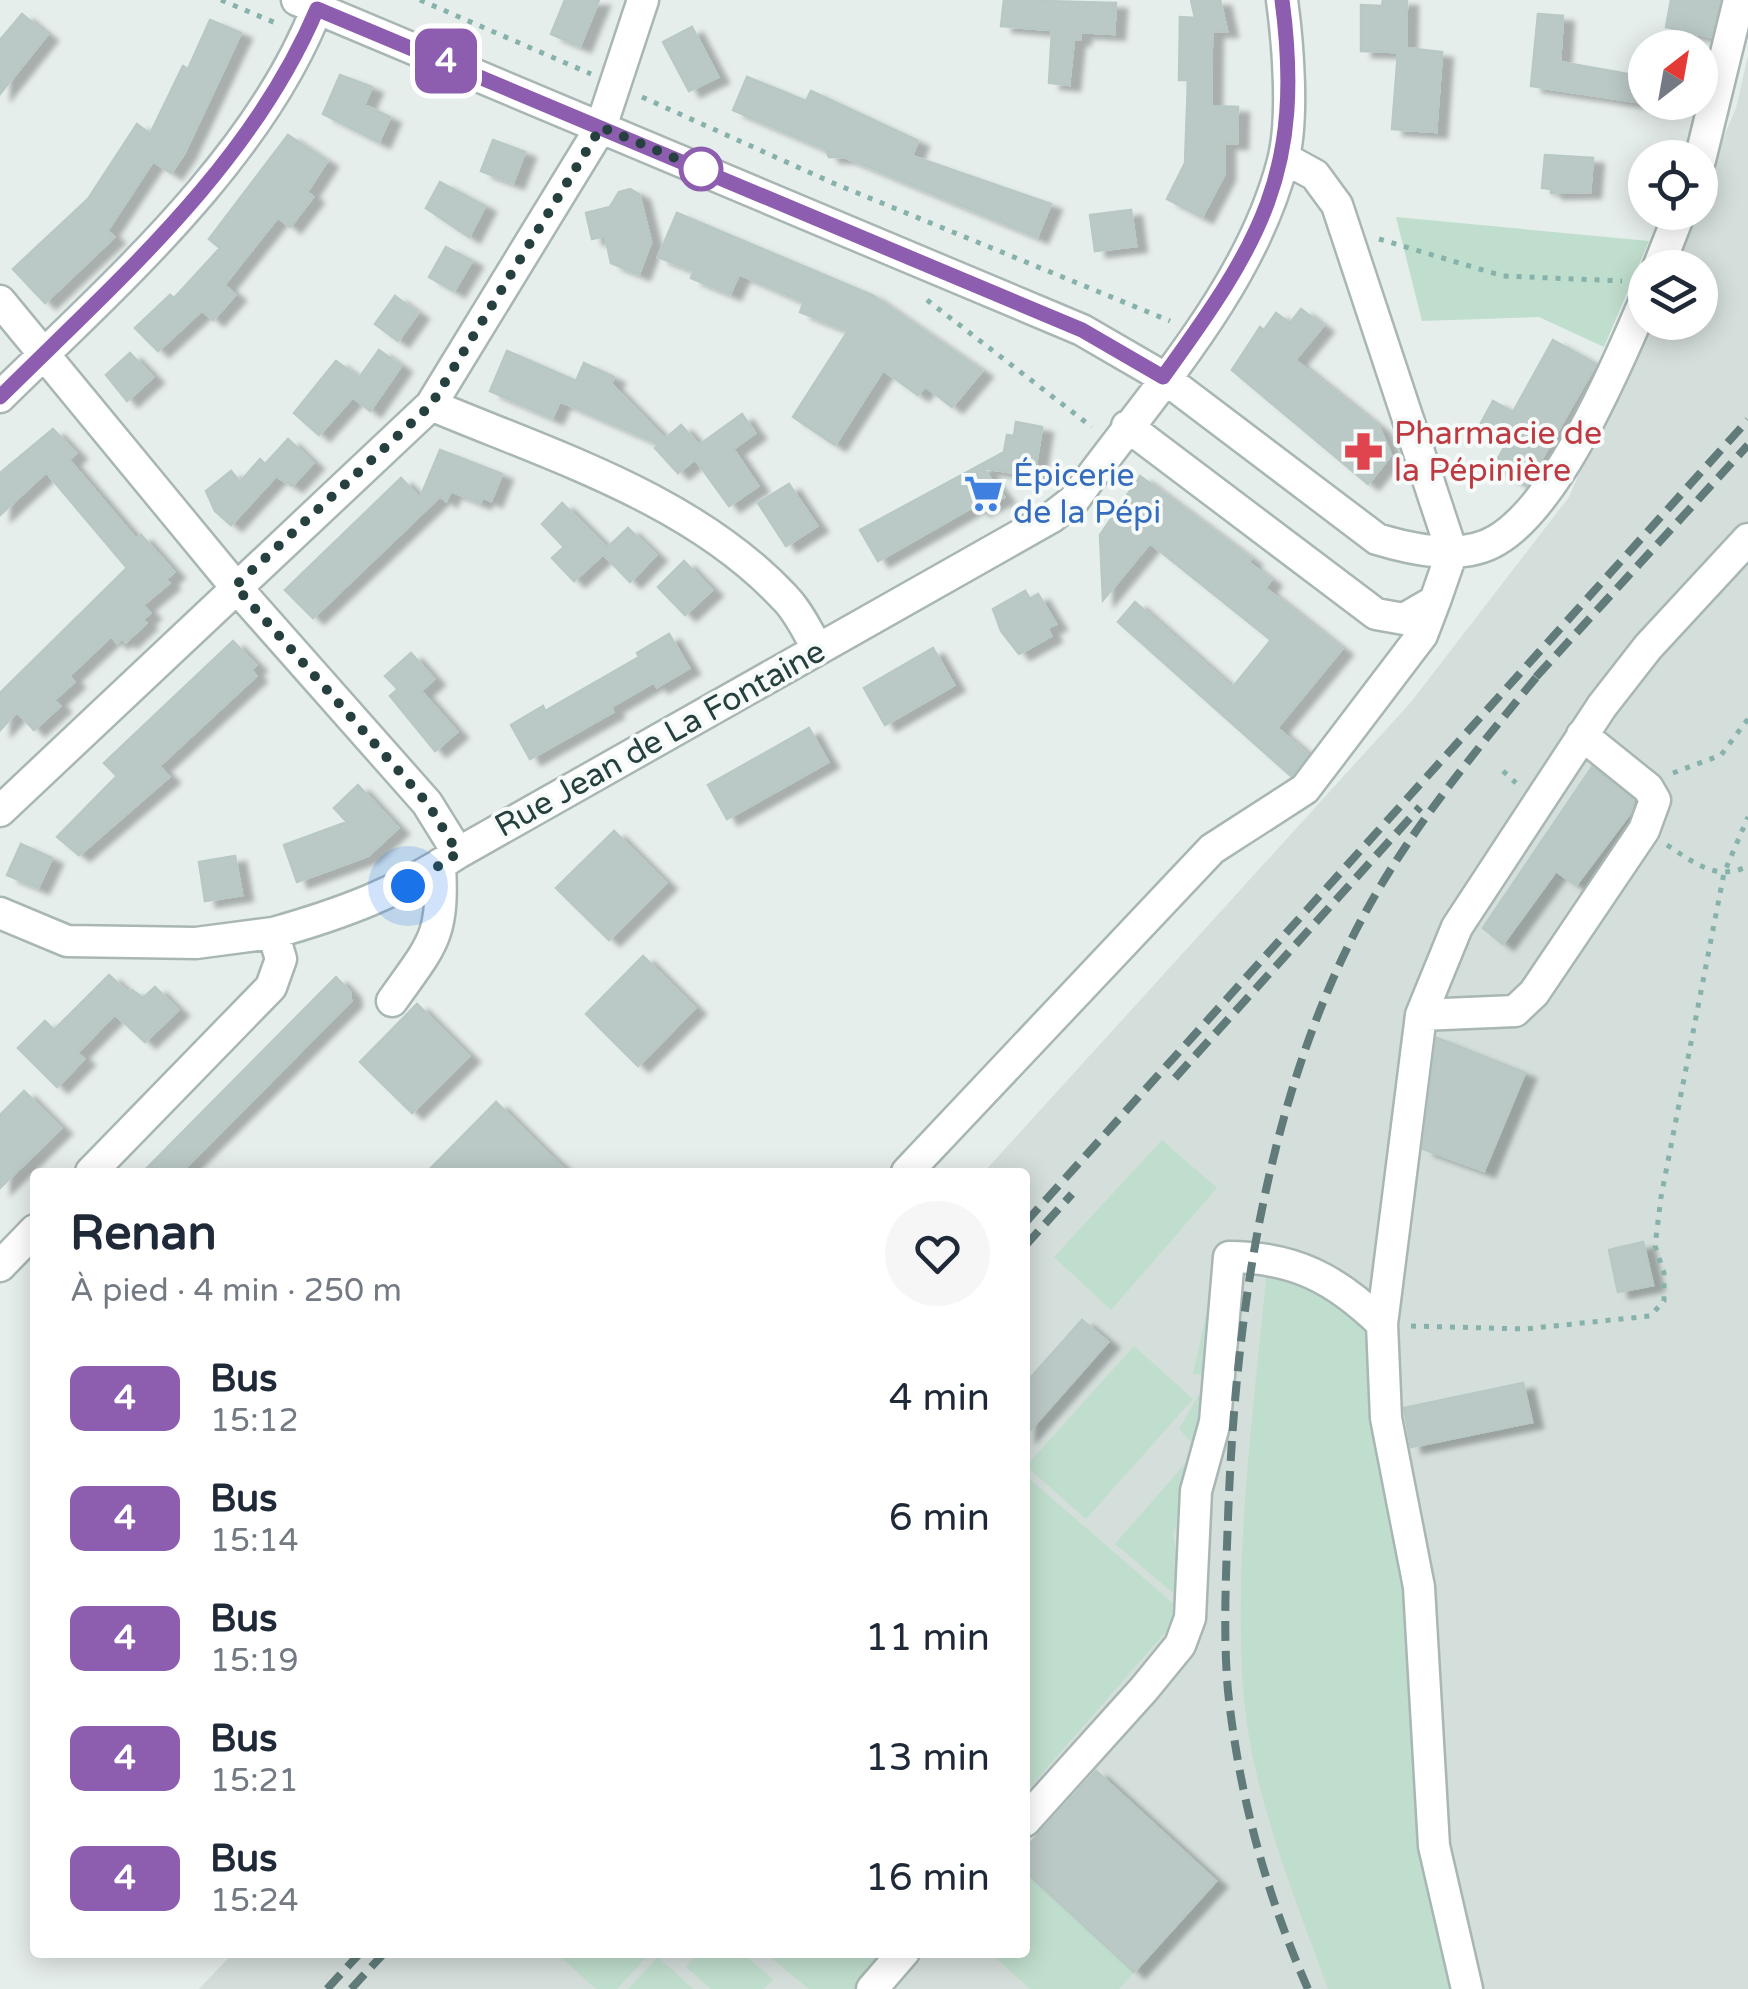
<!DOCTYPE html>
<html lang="fr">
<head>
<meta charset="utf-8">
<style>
  body { margin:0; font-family:"Varela Round",sans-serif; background:#f6f6f7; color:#1f2937; height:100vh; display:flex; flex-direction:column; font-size:38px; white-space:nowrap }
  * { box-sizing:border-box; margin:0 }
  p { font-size:32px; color:#747a83 }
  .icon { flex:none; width:55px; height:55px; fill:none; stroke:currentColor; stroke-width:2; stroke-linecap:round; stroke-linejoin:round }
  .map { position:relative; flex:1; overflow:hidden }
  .side { position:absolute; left:30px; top:1168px; width:1000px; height:790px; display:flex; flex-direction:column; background:#fff; border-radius:10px; box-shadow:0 5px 25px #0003 }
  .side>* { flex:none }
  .badge { padding:0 20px; border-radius:15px; font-size:35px; line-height:65px }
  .needle { width:65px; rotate:31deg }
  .buttons { position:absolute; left:1628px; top:30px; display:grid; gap:20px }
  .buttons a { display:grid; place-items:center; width:90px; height:90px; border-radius:50%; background:#fff; box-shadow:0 5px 25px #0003; font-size:50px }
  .you { position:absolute; width:50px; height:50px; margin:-25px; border:8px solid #fff; border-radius:50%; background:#1a73e8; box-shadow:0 0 0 15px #1a73e833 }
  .map>.badge { position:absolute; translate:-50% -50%; box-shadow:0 0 0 5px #fff }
  .round { display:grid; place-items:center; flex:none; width:105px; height:105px; border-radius:52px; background:#f6f6f7 }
  .overview { display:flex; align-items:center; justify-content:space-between; height:170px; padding:0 40px }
  h1 { font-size:48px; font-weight:700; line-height:75px }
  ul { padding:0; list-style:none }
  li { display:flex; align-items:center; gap:30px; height:120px; padding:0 40px }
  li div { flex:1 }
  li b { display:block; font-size:38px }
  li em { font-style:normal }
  li .badge { min-width:110px; font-weight:700; text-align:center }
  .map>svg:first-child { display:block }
  .built { fill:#d4dedb }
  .green { fill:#c0decd }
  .building { fill:#bbc9c6; stroke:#b8c8c4; stroke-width:2.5; filter:url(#shadow) }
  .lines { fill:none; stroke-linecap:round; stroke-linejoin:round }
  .minor-casing { stroke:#a8b6b4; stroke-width:35 }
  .path { stroke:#87b1ab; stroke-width:5; stroke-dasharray:5 8; stroke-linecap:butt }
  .minor { stroke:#fff; stroke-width:30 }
  .rail { stroke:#607b79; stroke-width:8; stroke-dasharray:20 10; stroke-linecap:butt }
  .line-casing { stroke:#fff; stroke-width:22 }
  .line { stroke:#8d5daf; stroke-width:15 }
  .walk { stroke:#25403e; stroke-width:10; stroke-dasharray:0 18 }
  .stop-dot { fill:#fff; stroke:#8d5daf; stroke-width:5 }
  .labels { text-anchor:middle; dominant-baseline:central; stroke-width:8; stroke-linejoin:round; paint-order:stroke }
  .health-label { font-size:32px; fill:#be3a42; stroke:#f6faf9; text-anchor:start }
  .shop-label { font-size:32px; fill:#366cbe; stroke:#f6faf9; text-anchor:start }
  .street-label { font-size:32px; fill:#25403e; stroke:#f6faf9 }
</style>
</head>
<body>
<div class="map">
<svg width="1748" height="1989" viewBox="0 0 1748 1989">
  <defs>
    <filter id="shadow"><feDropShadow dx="11" dy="6" stdDeviation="2.5" flood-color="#0004"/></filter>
  </defs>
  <rect width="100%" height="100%" fill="#e6eeec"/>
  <path class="built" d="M1748,55V1989H199L234,1952H1025V1172H984L1411,702L1569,497L1645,320L1700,322V268L1668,267L1691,213L1700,212V192L1736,108Z"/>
  <path class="green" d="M1396,217L1649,241L1604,347L1539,317L1422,321Z
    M1162,1140L1217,1188L1111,1310L1054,1257Z
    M1267,1269L1340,1300L1370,1336L1407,1565L1459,1989H1328C1293,1892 1251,1792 1243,1688C1234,1548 1254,1408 1267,1269Z
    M1211,1293L1216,1295L1201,1453L1173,1534L1184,1602L1115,1544L1198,1449L1179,1429L1201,1391V1375L1193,1374Z
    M1134,1346L1193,1399L1086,1519L1026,1466Z
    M1025,1475L1183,1612L1025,1793Z
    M1025,1871L1134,1972L1119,1989H1030L990,1953L1025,1952Z
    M699,1952L742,1953L773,1979L764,1989H711L686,1967Z
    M556,1953L648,1952L649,1954L617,1989H596Z
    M765,1953H886L854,1989H809Z
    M658,1957L693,1989H628Z"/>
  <path class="building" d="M565,0H599L580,46L551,34Z
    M1004,0L1116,3L1114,34L1080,32V39H1074L1069,85L1049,83L1052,30L1001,26Z
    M1191,0H1220L1227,31H1212L1211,106L1238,107L1237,143H1224V175L1202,217L1167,199L1185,163L1188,80H1179L1180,17L1195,18Z
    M1383,0H1407L1406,48L1442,52L1436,132L1392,129L1398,52L1361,51V5L1382,6Z
    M1671,0H1720L1711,37L1666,27Z
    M22,14L47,35L0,94V40Z
    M1538,14L1563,16L1560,62L1645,77V103L1531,86Z
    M210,20L241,33L184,154L171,173L153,161L107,231L114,237L45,303L13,269L88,199L137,124L150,134L183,66L188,69Z
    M692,27L718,77L689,91L663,42Z
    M340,75L372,87L364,105L390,117L379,142L323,114Z
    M747,77L806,101L811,91L918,141L912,156L1051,204L1037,237L845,157H829L825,149L733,110Z
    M288,135L327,161L307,192L313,197L290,227L278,217L224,285L235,295L213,320L202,310L158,351L135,328L170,295L174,298L220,248L209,239Z
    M493,140L525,152L513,183L481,171Z
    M1545,155L1593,158L1590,192L1551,193V189L1542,188Z
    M440,182L485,206L469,237L426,208Z
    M630,189L639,194L651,242L639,274L611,263L605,236L592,239L586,213L610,207L619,192Z
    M1131,210L1136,246L1095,251L1090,215Z
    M677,213L872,295L982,371L952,407L925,386L918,395L883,370L835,445L793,417L848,331L800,312L804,302L739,274L730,294L691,278L694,271L658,257Z
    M446,247L472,261L454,291L429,277Z
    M395,296L418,313L398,341L375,324Z
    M1301,309L1323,326L1295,360L1379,427L1391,455L1368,484L1232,370L1260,327L1264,330L1276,313L1290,323Z
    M1553,340L1596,364L1526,486L1493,467L1509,439L1481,423L1493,401L1513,412Z
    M379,350L401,366L370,411L353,397L319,435L294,413L336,361L359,378Z
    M507,351L576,381L584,363L614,377L611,384L665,439L681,425L699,445L742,414L755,433L733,449L758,486L729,506L695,459L678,473L655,448L659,444L560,401L552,418L490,391Z
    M130,353L153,377L127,401L106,375Z
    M1016,422L1042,427L1034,476L983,468L1004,497L979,510L976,505L878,561L860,530L1004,452L1007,435L1014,436Z
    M53,429L76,453L69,460L136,539L141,535L174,572L166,579L169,583L143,605L150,613L143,619L146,623L126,642L122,638L117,643L111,636L69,676L74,682L54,700L60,706L34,730L17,712L0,730V693L127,568L46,472L0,515V473Z
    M288,439L313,463L292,486L276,476L231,525L215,511L206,491L231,471L240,482L260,459L265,464Z
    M440,450L502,474L491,501L483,497L480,503L451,491L446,501L440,496L313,618L285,590L401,478L420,498Z
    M1140,476L1251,559L1248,562L1271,580L1265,588L1342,649L1277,728L1308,755L1291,776L1118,622L1135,602L1232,688L1271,640L1150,543L1103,600L1100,535Z
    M789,484L817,526L786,546L758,503Z
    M562,503L607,548L628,528L656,555L630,582L603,554L574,581L552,558L564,547L542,524Z
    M684,561L712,590L685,615L658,587Z
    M1025,591L1030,599L1038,594L1056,624L1047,628L1051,636L1019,654L1001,631L993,609Z
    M669,634L689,668L657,687L654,682L611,707L613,712L530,759L511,725L543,706L545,711L639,657L637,653Z
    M233,641L256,665L251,670L256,676L159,766L169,777L79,855L57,837L117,776L104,763Z
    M933,648L954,685L885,725L864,688Z
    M411,653L434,679L421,691L457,732L435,751L390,696L398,689L385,676Z
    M809,728L828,762L727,819L708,785Z
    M1592,767L1634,800L1631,812L1576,885L1556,871L1503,944L1483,928Z
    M358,785L398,828L368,856L297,882L284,845L347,822L334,808Z
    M614,831L666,883L609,940L556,888Z
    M21,844L52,858L38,888L7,875Z
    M235,856L242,895L205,901L199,862Z
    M643,956L695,1008L638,1066L586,1014Z
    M109,975L128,993L132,990L143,998L155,987L178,1010L145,1042L115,1014L77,1053L84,1059L57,1087L18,1048L45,1021L54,1030Z
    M336,977L350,992L351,1001L181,1172H143Z
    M417,1004L469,1056L412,1113L360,1062Z
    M1437,1038L1525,1073L1484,1171L1423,1149Z
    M24,1091L61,1128L0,1188V1115Z
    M496,1102L545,1151L567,1172H427Z
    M1643,1242L1653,1285L1618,1292L1609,1250Z
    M1082,1320L1108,1342L1025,1436V1384Z
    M1523,1383L1532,1422L1411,1447L1404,1408Z
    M1096,1771L1216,1881L1134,1972L1025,1871V1849Z"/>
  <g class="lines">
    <defs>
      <path id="minor" d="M297,0L1082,330L1163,377L1377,539C1413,550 1463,561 1497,540C1558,504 1617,366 1645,300
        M1284,158L1315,175L1337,205L1452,552
        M1700,160L1739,0
        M1658,268L1680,212
        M0,301L235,586L427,803L458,853
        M0,397C114,285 264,154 320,0
        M431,405C552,456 693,499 785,598C799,612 808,633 818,649
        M1127,426L1376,614L1404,619L1435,601L1452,552
        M0,811L431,405L601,127L643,0
        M0,913L67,941L196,943L273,933
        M392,1001C433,943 444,937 440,864
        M1421,1015L1515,1011L1534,993L1644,830L1655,800L1648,788L1582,735
        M91,1172L271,987L281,959L273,933C341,914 400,892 458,853L1052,517L1074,500C1150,395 1250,289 1283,161C1294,119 1288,44 1282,0
        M907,1172L1212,849L1305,789L1422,635L1435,601
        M0,1266L35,1230
        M1025,1821L1144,1689L1180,1645L1190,1618L1196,1491L1215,1422L1229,1257C1294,1257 1336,1279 1382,1324
        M872,1989L904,1952
        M1467,1989L1434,1846L1419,1587L1386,1418L1382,1324L1421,1015L1457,927L1602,706L1648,647L1748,539"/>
    </defs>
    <use href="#minor" class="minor-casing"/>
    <path class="path" d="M221,0L278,24
      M420,0L591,74
      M642,97L833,183L1170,321
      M1379,239L1503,276L1622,281
      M927,300L1092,427
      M1503,771L1516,783
      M1673,773L1721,755L1748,719
      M1667,845C1693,862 1717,882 1748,866
      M1411,1326L1525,1329L1650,1316L1664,1301V1273L1655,1246L1661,1197L1724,873L1748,817"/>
    <use href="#minor" class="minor"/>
    <path class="rail" d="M1536,677L1748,445
      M1175,1078L1420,807
      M1025,1223L1748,420
      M1025,1246L1072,1194
      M327,1989L361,1952
      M351,1989L385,1952
      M1308,1989C1266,1894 1239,1795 1228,1691C1223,1634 1226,1575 1228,1518C1235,1322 1264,1115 1352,938C1401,839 1474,753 1544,668"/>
  </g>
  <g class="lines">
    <defs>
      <path id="line" d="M0,397C118,280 251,165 317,9L1082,330L1163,377C1260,243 1305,172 1282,0"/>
    </defs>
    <use href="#line" class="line-casing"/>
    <use href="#line" class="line"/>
    <path class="walk" d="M408,886L458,853L428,804L235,586L431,405L601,127L701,169"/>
  </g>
  <defs>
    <symbol id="pharmacy-bare" viewBox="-9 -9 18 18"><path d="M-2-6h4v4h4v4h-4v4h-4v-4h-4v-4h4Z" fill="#e0444e" stroke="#f6faf9" stroke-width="2.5" paint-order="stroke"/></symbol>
    <symbol id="supermarket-bare" viewBox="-9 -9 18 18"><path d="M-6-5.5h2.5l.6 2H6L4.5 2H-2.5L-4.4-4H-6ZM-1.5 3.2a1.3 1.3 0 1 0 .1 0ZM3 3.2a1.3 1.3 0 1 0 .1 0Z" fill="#3f7fe0" stroke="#f6faf9" stroke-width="2.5" paint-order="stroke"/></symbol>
  </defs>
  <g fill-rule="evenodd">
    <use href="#pharmacy-bare" x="1336" y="424" width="55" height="55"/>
    <use href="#supermarket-bare" x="956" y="466" width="55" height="55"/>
  </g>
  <circle class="stop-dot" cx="701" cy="169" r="20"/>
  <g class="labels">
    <g class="health-label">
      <text x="1394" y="434">Pharmacie de<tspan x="1394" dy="37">la Pépinière</tspan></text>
    </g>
    <g class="shop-label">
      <text x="1013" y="476">Épicerie<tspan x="1013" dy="37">de la Pépi</tspan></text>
    </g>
    <g class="street-label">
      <text transform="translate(660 739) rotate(-29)">Rue Jean de La Fontaine</text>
    </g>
  </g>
</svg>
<div class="buttons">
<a><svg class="needle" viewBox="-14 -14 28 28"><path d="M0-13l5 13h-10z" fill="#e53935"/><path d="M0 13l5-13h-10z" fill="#747a83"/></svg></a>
<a><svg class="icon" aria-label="locate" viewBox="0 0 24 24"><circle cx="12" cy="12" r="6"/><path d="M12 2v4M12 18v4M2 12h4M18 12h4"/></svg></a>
<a><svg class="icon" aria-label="layers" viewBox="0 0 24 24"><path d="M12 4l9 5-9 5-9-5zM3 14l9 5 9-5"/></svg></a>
</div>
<div class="you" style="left:408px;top:886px"></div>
<b class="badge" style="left:446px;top:61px;background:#8d5daf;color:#fff">4</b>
<section class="side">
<div class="overview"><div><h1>Renan</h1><p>À pied · 4 min · 250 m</p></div><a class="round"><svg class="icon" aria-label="heart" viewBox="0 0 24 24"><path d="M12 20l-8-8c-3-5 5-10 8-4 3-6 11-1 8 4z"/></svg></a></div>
<ul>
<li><span class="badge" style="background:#8d5daf;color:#fff">4</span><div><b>Bus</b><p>15:12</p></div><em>4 min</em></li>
<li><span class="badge" style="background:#8d5daf;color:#fff">4</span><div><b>Bus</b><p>15:14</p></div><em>6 min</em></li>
<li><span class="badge" style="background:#8d5daf;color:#fff">4</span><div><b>Bus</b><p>15:19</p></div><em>11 min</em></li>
<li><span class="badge" style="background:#8d5daf;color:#fff">4</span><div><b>Bus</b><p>15:21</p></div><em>13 min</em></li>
<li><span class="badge" style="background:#8d5daf;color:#fff">4</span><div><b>Bus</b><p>15:24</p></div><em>16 min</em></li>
</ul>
</section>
</div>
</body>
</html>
